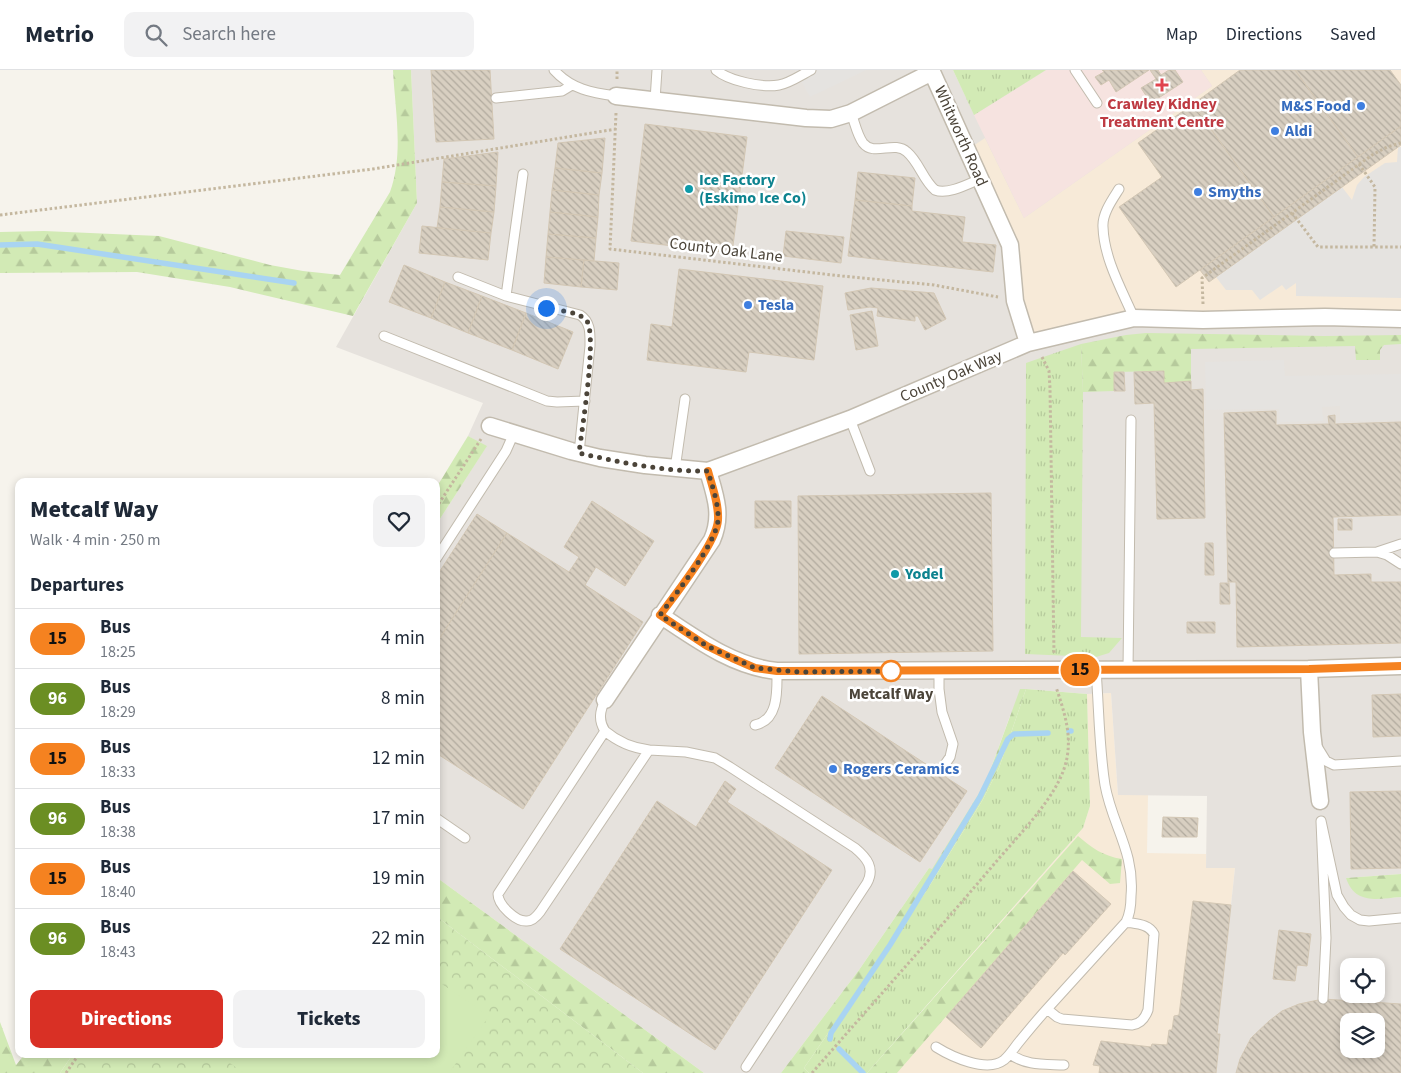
<!DOCTYPE html>
<html lang="en">
<head>
<meta charset="utf-8">
<style>
  body { margin:0; font-family:"Source Sans 3",sans-serif; background:#f2f2f3; color:#1f2937; height:100vh; display:flex; flex-direction:column; font-size:19px; white-space:nowrap }
  * { box-sizing:border-box; margin:0 }
  p { font-size:16px; color:#747a83 }
  .icon { flex:none; width:28px; height:28px; fill:none; stroke:currentColor; stroke-width:2; stroke-linecap:round; stroke-linejoin:round }
  .map { position:relative; flex:1; overflow:hidden }
  .drawer { position:absolute; left:15px; top:408px; width:425px; height:580px; display:flex; flex-direction:column; background:#fff; border-radius:10px; box-shadow:0 2px 8px #0003 }
  .drawer>* { flex:none }
  .badge { padding:0 10px; border-radius:16px; font-size:18px; line-height:32px }
  .controls { position:absolute; left:1340px; top:888px; display:grid; gap:10px }
  .controls a { display:grid; place-items:center; width:45px; height:45px; border-radius:10px; background:#fff; box-shadow:0 2px 8px #0003; font-size:25px }
  .you { position:absolute; width:25px; height:25px; margin:-12px; border:4px solid #fff; border-radius:50%; background:#1a73e8; box-shadow:0 0 0 8px #1a73e833 }
  .map>.badge { position:absolute; translate:-50% -50%; box-shadow:0 0 0 2px #fff }
  h2 { padding:0 15px; font-size:19px; line-height:45px }
  .round { display:grid; place-items:center; flex:none; width:52px; height:52px; border-radius:10px; background:#f2f2f3 }
  .overview { display:flex; align-items:center; justify-content:space-between; height:85px; padding:0 15px }
  h1 { font-size:24px; font-weight:800; line-height:38px }
  .cta { display:flex; gap:10px; margin-top:auto; padding:10px 15px }
  .cta a { flex:1; height:58px; border-radius:10px; background:#d93025; color:#fff; font-size:20px; font-weight:800; line-height:58px; text-align:center }
  .cta a+a { background:#f2f2f3; color:#1f2937 }
  ul { padding:0; list-style:none }
  li { display:flex; align-items:center; gap:15px; height:60px; padding:0 15px; border-top:1px solid #e0e1e3 }
  li div { flex:1 }
  li b { display:block; font-size:19px }
  li em { font-style:normal }
  li .badge { min-width:55px; font-weight:700; text-align:center }
  header { display:flex; align-items:center; gap:30px; box-sizing:border-box; height:70px; padding:0 25px; background:#fff; border-bottom:1px solid #e0e1e3 }
  header strong { font-size:24px }
  nav { display:flex; gap:28px; margin-inline-start:auto; font-size:18px }
  .search { width:350px; height:45px; background:#f2f2f3; display:flex; align-items:center; gap:12px; box-sizing:border-box; padding:0 18px; border-radius:10px; color:#747a83; font-size:19px }
  .map>svg:first-child { display:block }
  .commercial { fill:#f7ead8 }
  .industrial { fill:#e6e2dd; fill-rule:evenodd }
  .medical { fill:#f6e3e0 }
  .grass { fill:url(#grass-tufts) }
  .forest { fill:url(#forest-firs) }
  .park { fill:url(#park-crowns) }
  .pitch { fill:#d2eab5 }
  .parking { fill:#e5e3e0 }
  .lines { fill:none; stroke-linecap:round; stroke-linejoin:round }
  .stream { stroke:#a9d4f2; stroke-width:5.5 }
  .building { fill:url(#building-back-hatch); stroke:#d3c7b4; fill-rule:evenodd }
  .service-casing { stroke:#c2bbae; stroke-width:11 }
  .minor-casing { stroke:#c2bbae; stroke-width:19 }
  .path { stroke:#c4b79f; stroke-width:3; stroke-dasharray:2.5 2.5; stroke-linecap:butt }
  .service { stroke:#fff; stroke-width:9 }
  .minor { stroke:#fff; stroke-width:16 }
  .line-casing { stroke:#fff; stroke-width:11 }
  .line { stroke:#f58220; stroke-width:8 }
  .walk { stroke:#4b4439; stroke-width:5; stroke-dasharray:0 9 }
  .health-dot { fill:#e0444e; stroke:#fff; stroke-width:2 }
  .shop-dot { fill:#3f7fe0; stroke:#fff; stroke-width:2 }
  .culture-dot { fill:#0f9aa8; stroke:#fff; stroke-width:2 }
  .stop-dot { fill:#fff; stroke:#f58220; stroke-width:2.5 }
  .labels { text-anchor:middle; dominant-baseline:central; stroke-width:5; stroke-linejoin:round; paint-order:stroke }
  .health-label { font-size:16px; font-weight:bold; fill:#be3a42; stroke:#fff }
  .shop-label { font-size:16px; font-weight:bold; fill:#366cbe; stroke:#fff; text-anchor:start }
  .street-label { font-size:16px; fill:#4b4439; stroke:#fff }
  .culture-label { font-size:16px; font-weight:bold; fill:#0d838f; stroke:#fff; text-anchor:start }
  .stop-label { font-size:16px; font-weight:bold; fill:#4b4439; stroke:#fff }
</style>
</head>
<body>
<header>
<strong>Metrio</strong>
<div class="search"><svg class="icon" aria-label="search" viewBox="0 0 24 24"><circle cx="10" cy="10" r="6"/><path d="M15 15l6 6"/></svg>Search here</div>
<nav><a>Map</a><a>Directions</a><a>Saved</a></nav>
</header>
<div class="map">
<svg width="1401" height="1003" viewBox="0 0 1401 1003">
  <defs>
    <pattern id="grass-tufts" width="24" height="20" patternUnits="userSpaceOnUse" patternTransform="scale(1.25)"><rect width="24" height="20" fill="#d2eab5"/><path d="M3 7l-1-3M5 7V3M7 7l1-3M15 17l-1-3M17 17v-4M19 17l1-3" fill="none" stroke="#b6ca9c"/></pattern>
    <pattern id="forest-firs" width="22" height="20" patternUnits="userSpaceOnUse" patternTransform="scale(1.25)"><rect width="22" height="20" fill="#d2eab5"/><path d="M5 1l3.5 6h-7zM16 11l3.5 6h-7z" fill="#b6ca9c"/></pattern>
    <pattern id="park-crowns" width="20" height="18" patternUnits="userSpaceOnUse" patternTransform="scale(1.25)"><rect width="20" height="18" fill="#d2eab5"/><path d="M2 6a3 3 0 1 1 6 0M12 15a3 3 0 1 1 6 0" fill="none" stroke="#b6ca9c"/></pattern>
    <pattern id="building-back-hatch" width="6" height="6" patternUnits="userSpaceOnUse" patternTransform="scale(1.25)"><rect width="6" height="6" fill="#d8cfc1"/><path d="M-1 5l2 2M0 0l6 6M5-1l2 2" fill="none" stroke="#b1aa9e"/></pattern>
  </defs>
  <rect width="100%" height="100%" fill="#f6f3ec"/>
  <path class="commercial" d="M1046,0H1401V249L1028,273L967,79Z
    M1111,623L1118,725H1148L1147,783L1206,784V798H1235L1217,964L1215,1003H878L925,938L1083,758L1090,736L1087,624Z"/>
  <path class="industrial" d="M411,0H953L974,44L1046,0H1201L1212,16L1024,148L985,68L967,80L1010,175L1028,273L1134,248L1401,249V804L1346,808L1375,829L1401,827V1003H1216L1220,965L1217,964L1235,798H1206L1207,726L1118,725L1111,623L1087,624L1026,619L1011,643L986,712L932,800L929,798L859,900L781,1003H704L436,807V455L486,377L468,366L483,333L336,277L417,133ZM1349,896H1376V924H1349ZM1349,951H1376V979H1349Z"/>
  <path class="medical" d="M1046,0H1201L1212,16L1024,148L974,45Z"/>
  <path class="grass" d="M953,0H1046L974,45Z
    M1081,274L1083,322L1081,567L1122,568L1109,583L1096,587L1025,584L1026,293Z
    M1026,619L1087,624L1090,736L1083,758L867,1003H809L804,998L927,820L982,731L999,698Z"/>
  <path class="forest" d="M393,0H411L417,133L353,246L230,217L137,202L0,203V162L44,161L159,166L270,195L303,201L340,205L390,122C404,84 395,40 393,0Z
    M1146,263L1324,266L1401,265V274L1384,275L1380,280V290H1356L1355,276L1191,279V311L1164,313L1163,301L1114,302V321L1083,322L1081,274L1126,265Z
    M468,366L487,376L436,455V418Z
    M1020,619H1026L999,698L982,731L927,820L804,998L809,1003H781L859,900L929,798L932,799L986,712Z
    M1078,766C1092,778 1103,786 1122,789L1120,813L1110,814L1082,790L897,1003H867Z
    M1401,804V827C1378,829 1355,835 1346,808Z
    M436,807L704,1003H643L436,846Z
    M0,952L16,995L25,984H73L60,1003H0Z"/>
  <path class="park" d="M436,846L643,1003H60L73,984H436Z"/>
  <path class="pitch" d="M436,910L489,946L449,1003H244L217,984H436Z"/>
  <path class="parking" d="M795,0H866L810,27Z
    M1398,77H1401V228L1296,226V213L1286,220L1282,215L1260,230L1252,220H1226L1216,207L1342,117L1352,130L1357,115L1364,107L1385,93L1397,92Z
    M1284,290L1285,306L1401,304V350L1340,351V336L1322,337L1323,351L1280,352L1279,339L1206,340L1205,292Z"/>
  <g class="lines">
    <path class="stream" d="M0,175L37,174L294,213
      M1069,661H1071
      M830,969L831,963L890,875L980,727L1008,669L1014,664L1048,663
      M839,979L863,1003"/>
  </g>
  <path class="building" d="M431,0H490L494,69L436,72Z
    M1102,0H1149L1116,22L1109,10L1101,15L1095,7L1104,2Z
    M1150,0H1158L1161,5L1169,0H1175L1183,12L1151,33L1141,18L1156,9Z
    M1240,0H1295L1358,87L1274,147L1193,34Z
    M1295,0H1390L1401,15V56L1358,87Z
    M1193,34L1274,147L1176,217L1119,137L1162,107L1138,73Z
    M645,54L747,67L732,183L631,171Z
    M1401,56V75L1209,212L1200,200Z
    M605,68L602,103L555,98L558,73Z
    M498,82L496,116L442,112L444,89Z
    M555,98L602,103L599,125L552,120Z
    M858,102L915,108L912,136L855,130Z
    M442,112L496,116L494,142L440,137Z
    M552,120L599,125L598,147L550,142Z
    M855,130L912,136V141L965,147L962,172L996,175L993,202L848,186Z
    M440,137L494,142L491,163L437,158Z
    M550,142L598,147L596,168L548,164Z
    M422,156L491,163L488,190L419,183Z
    M786,161L844,167L841,193L783,186Z
    M548,164L596,168L594,191L546,187Z
    M546,187L584,190L581,217L544,213Z
    M584,190L619,193L617,220L581,217Z
    M404,195L445,212L431,248L389,232Z
    M679,199L823,216L814,290L749,282L746,302L647,290L651,254L672,257Z
    M445,212L482,226L468,263L431,248Z
    M871,218L934,223L946,249L925,260L918,246H915V251L877,246L878,238L870,237L848,240L845,223Z
    M482,226L526,243L512,280L468,263Z
    M872,241L878,276L856,280L850,245Z
    M526,243L573,262L558,299L512,280Z
    M1164,301V313L1191,311V320L1203,319L1205,448L1157,449L1154,333L1135,334L1134,302Z
    M1114,302H1124L1125,321H1114Z
    M1276,341V355L1329,354L1328,346L1335,345V354L1401,352V445L1333,447L1334,505L1371,504V512H1401V573L1237,577L1236,512H1228L1224,343Z
    M991,423L993,581L799,584L798,426Z
    M592,431L654,471L625,516L596,497L585,515L643,552L523,739L436,683V574L507,463L569,502L579,487L564,477Z
    M755,431H791V457L755,458Z
    M477,444L507,463L436,574V507Z
    M1338,449H1352V460H1338Z
    M1205,473H1213L1214,505H1205Z
    M1220,513H1229L1230,534H1220Z
    M1187,552H1215V563H1187Z
    M1401,624V666L1373,667L1372,625Z
    M822,626L967,721L920,792L775,698Z
    M725,711L736,719L727,732L832,800L715,980L560,879L657,731L696,757Z
    M1401,721V798L1351,799L1350,722Z
    M1163,747L1198,748L1197,767H1162Z
    M1073,801L1111,834L1065,885L1063,883L981,978L946,947Z
    M1193,831L1231,835L1217,964H1220L1216,1003H1099L1100,996L1093,995L1101,971L1151,977L1152,974L1167,975L1169,960H1172L1174,946L1179,945Z
    M1279,860L1311,864L1307,896L1297,895L1295,911L1273,909Z
    M1323,929L1401,934V1003H1236L1240,989L1251,968L1269,951L1282,941L1299,934ZM1349,951H1376V979H1349Z"/>
  <g class="lines">
    <defs>
      <path id="service" d="M554,0C571,19 592,23 616,26
        M716,0C729,11 762,18 779,15C790,13 801,5 811,0
        M1075,0L1097,33
        M496,28L562,21L572,15
        M655,30L657,0
        M851,43C855,53 857,65 863,73C874,87 894,70 907,82C919,92 923,110 935,120C948,125 968,114 980,109
        M523,104L506,226L580,245C591,252 590,264 590,276L579,383
        M1119,119C1112,130 1102,144 1103,157C1104,189 1122,220 1134,248
        M458,207L506,226
        M384,266L547,331L557,332L585,331
        M850,349L870,401
        M675,399L685,329
        M1377,482L1387,485L1401,494
        M1334,483L1377,482L1401,474
        M436,489L506,381L514,363
        M939,600V619L942,642L953,674L950,687L941,700
        M1096,600C1099,638 1099,677 1105,715C1112,755 1135,782 1131,826C1131,835 1130,844 1126,852L1047,939L1057,947L1062,949L1132,955C1141,954 1145,948 1148,940L1154,864C1149,854 1137,854 1126,852
        M1128,600L1131,350
        M605,630C600,641 598,650 605,661L498,824C498,835 516,852 527,851C533,851 537,846 540,842L649,680C632,678 618,672 605,661
        M755,655C779,650 777,620 777,601
        M1318,678L1326,691L1334,695L1401,691
        M649,680L686,682L715,688L730,697L855,778C867,788 875,798 867,813L746,997
        M436,748L465,768
        M1323,929L1326,868L1321,751L1337,825L1344,837L1351,845L1360,850L1369,851L1401,848
        M936,977C952,987 987,1003 1004,990C1010,985 1014,978 1019,972C1028,961 1037,950 1047,939
        M1010,984C1026,996 1045,994 1064,995"/>
      <path id="minor" d="M616,26L806,48L831,49L851,43L932,2L1010,175L1015,231L1028,273
        M490,356L571,381L600,388L645,395L708,401L850,349L1028,273L1134,248L1203,250L1325,247L1401,249
        M660,545C696,569 734,597 777,601L1309,599L1401,596
        M1309,599L1312,662L1320,731
        M605,630L712,470C723,445 715,425 708,401"/>
    </defs>
    <use href="#service" class="service-casing"/>
    <use href="#minor" class="minor-casing"/>
    <path class="path" d="M617,9V0
      M616,43L610,179L841,206L934,215L998,227
      M1359,94L1375,117L1374,177
      M1292,143L1318,177H1401
      M0,145L373,99L616,59
      M1203,234L1202,208L1372,85L1387,77L1401,73
      M1042,287L1049,301L1050,318L1054,584
      M436,438L481,369
      M66,1003L79,984
      M812,1003C873,933 935,864 995,793C1017,767 1053,731 1064,699C1074,670 1065,644 1056,617"/>
    <use href="#service" class="service"/>
    <use href="#minor" class="minor"/>
  </g>
  <g class="lines">
    <defs>
      <path id="line" d="M708,401C712,416 719,434 718,450C717,472 675,525 660,545L707,576L732,588L755,598L777,601L1309,599L1401,596"/>
    </defs>
    <use href="#line" class="line-casing"/>
    <use href="#line" class="line"/>
    <path class="walk" d="M546,238C556,240 581,242 587,251C597,267 582,359 579,383C618,392 667,402 708,401C712,416 719,434 718,450C717,472 675,525 660,545L707,576L755,598L799,602L899,601H891"/>
  </g>
  <path class="health-dot" d="M1159.5 7.5h5v5h5v5h-5v5h-5v-5h-5v-5h5z"/>
  <g class="shop-dot">
    <circle cx="1361" cy="36" r="5"/>
    <circle cx="1275" cy="61" r="5"/>
    <circle cx="1198" cy="122" r="5"/>
    <circle cx="748" cy="235" r="5"/>
    <circle cx="833" cy="699" r="5"/>
  </g>
  <g class="culture-dot">
    <circle cx="689" cy="119" r="5"/>
    <circle cx="895" cy="504" r="5"/>
  </g>
  <circle class="stop-dot" cx="891" cy="601" r="10"/>
  <g class="labels">
    <g class="health-label">
      <text x="1162" y="34">Crawley Kidney<tspan x="1162" dy="18">Treatment Centre</tspan></text>
    </g>
    <g class="shop-label">
      <text x="1351" y="36" text-anchor="end">M&amp;S Food</text>
      <text x="1285" y="61">Aldi</text>
      <text x="1208" y="122">Smyths</text>
      <text x="758" y="235">Tesla</text>
      <text x="843" y="699">Rogers Ceramics</text>
    </g>
    <g class="street-label">
      <text transform="translate(961 66) rotate(66)">Whitworth Road</text>
      <text transform="translate(726 180) rotate(7)">County Oak Lane</text>
      <text transform="translate(951 306) rotate(-23)">County Oak Way</text>
    </g>
    <g class="culture-label">
      <text x="699" y="110">Ice Factory<tspan x="699" dy="18">(Eskimo Ice Co)</tspan></text>
      <text x="905" y="504">Yodel</text>
    </g>
    <g class="stop-label">
      <text x="891" y="624">Metcalf Way</text>
    </g>
  </g>
</svg>
<div class="controls">
<a><svg class="icon" aria-label="locate" viewBox="0 0 24 24"><circle cx="12" cy="12" r="6"/><path d="M12 2v4M12 18v4M2 12h4M18 12h4"/></svg></a>
<a><svg class="icon" aria-label="layers" viewBox="0 0 24 24"><path d="M12 4l9 5-9 5-9-5zM3 14l9 5 9-5"/></svg></a>
</div>
<div class="you" style="left:546px;top:238px"></div>
<b class="badge" style="left:1080px;top:600px;background:#f58220;color:#111">15</b>
<section class="drawer">
<div class="overview"><div><h1>Metcalf Way</h1><p>Walk · 4 min · 250 m</p></div><a class="round"><svg class="icon" aria-label="heart" viewBox="0 0 24 24"><path d="M12 20l-8-8c-3-5 5-10 8-4 3-6 11-1 8 4z"/></svg></a></div>
<h2>Departures</h2>
<ul>
<li><span class="badge" style="background:#f58220;color:#111">15</span><div><b>Bus</b><p>18:25</p></div><em>4 min</em></li>
<li><span class="badge" style="background:#6b8e23;color:#fff">96</span><div><b>Bus</b><p>18:29</p></div><em>8 min</em></li>
<li><span class="badge" style="background:#f58220;color:#111">15</span><div><b>Bus</b><p>18:33</p></div><em>12 min</em></li>
<li><span class="badge" style="background:#6b8e23;color:#fff">96</span><div><b>Bus</b><p>18:38</p></div><em>17 min</em></li>
<li><span class="badge" style="background:#f58220;color:#111">15</span><div><b>Bus</b><p>18:40</p></div><em>19 min</em></li>
<li><span class="badge" style="background:#6b8e23;color:#fff">96</span><div><b>Bus</b><p>18:43</p></div><em>22 min</em></li>
</ul>
<div class="cta"><a>Directions</a><a>Tickets</a></div>
</section>
</div>
</body>
</html>
